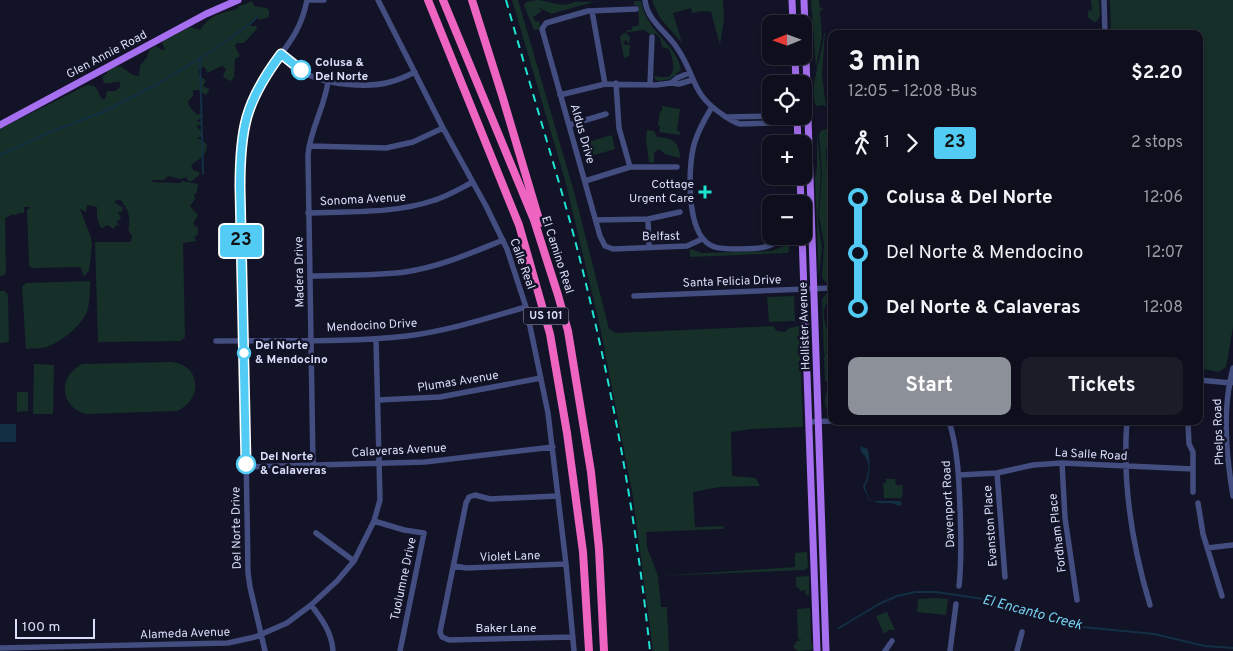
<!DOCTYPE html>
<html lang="en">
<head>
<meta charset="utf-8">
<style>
  body { margin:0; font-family:Overpass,sans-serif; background:#1c1c29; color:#f1f3f6; height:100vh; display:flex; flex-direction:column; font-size:19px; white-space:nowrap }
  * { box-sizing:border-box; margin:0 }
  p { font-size:16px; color:#9b9ca3 }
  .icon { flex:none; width:28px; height:28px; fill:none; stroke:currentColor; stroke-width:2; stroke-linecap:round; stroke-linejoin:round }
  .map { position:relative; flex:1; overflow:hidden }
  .sheet { position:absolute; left:828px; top:30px; width:375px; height:395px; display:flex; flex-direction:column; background:#0e0e1c; border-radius:10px; box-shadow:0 2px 8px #0003,0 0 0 1px #2e2e3b }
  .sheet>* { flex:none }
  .badge { padding:0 10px; border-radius:4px; font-size:18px; line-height:32px }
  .needle { width:32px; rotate:269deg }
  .tools { position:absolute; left:762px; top:15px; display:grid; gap:10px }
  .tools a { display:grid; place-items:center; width:50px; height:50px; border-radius:10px; background:#0e0e1c; box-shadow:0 2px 8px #0003,0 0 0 1px #2e2e3b; font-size:25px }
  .scale { position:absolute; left:15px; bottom:12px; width:80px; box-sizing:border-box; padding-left:5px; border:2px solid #dbdefb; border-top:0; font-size:14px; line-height:18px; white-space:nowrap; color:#dbdefb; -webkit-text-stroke:4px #121326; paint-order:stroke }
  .map>.badge { position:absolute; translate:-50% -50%; box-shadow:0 0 0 2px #fff }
  .legs { display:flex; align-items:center; gap:8px; height:55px; padding:0 20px; font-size:16px }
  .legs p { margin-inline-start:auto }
  .head { display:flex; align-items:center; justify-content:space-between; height:85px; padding:0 20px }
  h1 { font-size:28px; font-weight:700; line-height:38px }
  .action { display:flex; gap:10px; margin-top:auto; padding:10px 20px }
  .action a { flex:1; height:58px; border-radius:10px; background:#8c9099; color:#fff; font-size:20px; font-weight:700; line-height:58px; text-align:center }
  .action a+a { background:#1c1c29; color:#f1f3f6 }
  ul { padding:0 20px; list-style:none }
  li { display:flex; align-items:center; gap:18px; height:55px; font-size:19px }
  li i { display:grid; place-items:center; width:8px; height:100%; margin:0 6px; background:currentColor }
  li i::after { content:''; width:12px; height:12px; margin:-6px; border:4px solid; border-radius:50%; background:#0e0e1c }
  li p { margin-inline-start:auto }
  li:first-child i { background:linear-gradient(#0000 50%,currentColor 0) }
  li:last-child i { background:linear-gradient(currentColor 50%,#0000 0) }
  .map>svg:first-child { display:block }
  .green { fill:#162f29 }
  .water { fill:#132f44 }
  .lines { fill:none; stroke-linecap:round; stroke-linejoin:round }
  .stream { stroke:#132f44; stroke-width:2 }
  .minor { stroke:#434d80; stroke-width:5.5 }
  .major { stroke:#a56fef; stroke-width:7 }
  .highway { stroke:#ed64c1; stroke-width:8 }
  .rail { stroke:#1de5d2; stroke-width:2; stroke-dasharray:8 6; stroke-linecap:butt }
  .line-1-casing { stroke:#fff; stroke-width:11 }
  .line-1 { stroke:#52cbf5; stroke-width:8 }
  .stop-1-dot { fill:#fff; stroke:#52cbf5; stroke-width:2.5 }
  .poi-dot { fill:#1de5d2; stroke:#121326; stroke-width:2 }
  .labels { text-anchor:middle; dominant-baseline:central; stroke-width:5; stroke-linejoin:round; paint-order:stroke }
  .shield { fill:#121326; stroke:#9fa1bb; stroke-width:1 }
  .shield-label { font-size:11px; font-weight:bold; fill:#dbdefb }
  .street-label { font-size:12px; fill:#dbdefb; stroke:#121326 }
  .stop-label { font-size:12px; font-weight:bold; fill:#dbdefb; stroke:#121326; text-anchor:start }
  .poi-label { font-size:12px; fill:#dbdefb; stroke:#121326; text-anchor:end }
  .water-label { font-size:14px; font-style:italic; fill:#75cfef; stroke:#121326 }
</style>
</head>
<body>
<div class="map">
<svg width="1233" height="651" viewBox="0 0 1233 651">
  <rect width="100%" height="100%" fill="#121326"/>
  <path class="green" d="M512,0H518L575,195L609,329L616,333L773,326L777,331L785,332L789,328L799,326L803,427L752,429L731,432L732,476L756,478L760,486L720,487L693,492L695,527L724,526L723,529L646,532L647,547L658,576L795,567V553L807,552L808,568L804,570L658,576L661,607H667L669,651H653L633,497L601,331L565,180Z
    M536,0C549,0 563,9 574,2L641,1C643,9 645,16 650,23C660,39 678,50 681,70L670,79L658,81L655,79L654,76C659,76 662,78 667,77C678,74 672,56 669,49L662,47L660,38L656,34H650L644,30L627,32V30H632V27L639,25L638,6L634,5V1L593,2L551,14L538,7L542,11L533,17L536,22L539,21L540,24L539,29L534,30L524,5L526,2Z
    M653,0H723L724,19L720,45L711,12L702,11L692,13L691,8L673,13L682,43L660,18L652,1Z
    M811,0H819L820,8L824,9L820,11L822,37L816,68Z
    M1091,0H1099L1100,16L1097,21L1094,22L1088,17V11L1092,10Z
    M1110,0H1233V327L1226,367L1219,372L1199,368V34H1111Z
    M252,1L254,6L267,8L269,11V17L260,20L258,18L250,22L251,26H256L257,29L244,43H237L235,46L240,56L235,59L234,77L232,80L230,81L223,77L226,69L222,66L207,73L205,67L201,68L198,70L199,76L206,80L203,86L209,89V91L206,95L198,90H193V96L188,101L189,106L197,115L201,113L203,114L202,118L197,120L198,122L201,121L202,123L201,125H198L197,127L201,131L203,136L197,138L207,144C207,156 200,158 191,165L193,170L199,172V175L192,181H188L186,177L181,179L168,176L164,180H152L153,182L180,183L182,181L198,184L197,192L194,195L195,199L190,206L198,215L193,224L198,228V234L194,238L197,241L183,243L185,337L180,341L98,342L95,242H131L132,236L128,230C131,222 129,209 123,204L122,201L119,200L114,201L118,205L123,207L122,212H118L121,218L117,222L119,226L115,225L114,229L107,225L103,228L100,227L97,217V207L87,205L86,212L80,209L91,237L92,245L89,271L84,276L80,267L32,268L29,266L27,209H29L30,207H24V213H18L16,215L11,214L10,216L5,218L6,273L3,276H0V129L87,85C99,85 97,92 102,99H105L107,91H115L120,87V82C114,81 110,85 104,83L102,77L107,73V71C125,59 123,74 139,76L140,66L147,57L150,49L156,46L162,50L165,49L162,43L163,41L190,27L200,30C210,15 219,14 237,9L239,6L246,4Z
    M626,33L630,37L629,44L626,40L623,43L625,45H630L629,56L624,58L620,37L622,34Z
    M824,33H825L822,74L826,107L823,105L816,106C808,90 823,52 824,33Z
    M662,106L680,109L677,130L680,132V135L659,132L660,126L658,125L660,111H662Z
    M831,128V132L829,133V147L826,148L828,193L831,192V283H826L822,278L824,244L819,216L822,174L819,134L822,130Z
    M647,130L654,131L657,137C673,138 679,141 680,158L665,154L659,149L654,153V163L649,162L646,139Z
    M817,132L821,174L818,220L822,247L819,278L815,178L817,166Z
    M612,135L615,149L588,157L584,143Z
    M787,245H789V251L787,253L690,257V249L702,253L771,251Z
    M90,281C90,292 90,302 87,312C81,326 60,343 46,347C40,349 33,348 26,349L22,287L26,283Z
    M5,291L8,295L9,342L0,343V291Z
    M826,294H831C831,300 829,299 826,304C821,314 826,327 829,337L826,340L828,348L824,356L822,299Z
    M794,296L795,321L769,322L767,297Z
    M826,352L831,362V413L827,411C823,402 825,395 829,387L828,383L825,381L824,358Z
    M170,362C201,364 204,399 177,411L86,414C59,406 58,377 82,364Z
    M34,364L54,365L53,414H33Z
    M17,392H28V411L17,412Z
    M886,479H895L896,485H903L902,498H884L883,484L886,482Z
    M809,576V595H806L805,590L800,591L799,588L796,587V577Z
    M934,598L948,599L946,615L917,612L918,599Z
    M810,608L811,642L813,646L812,650L798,651L793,647L797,641L803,640L798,639L797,609Z
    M887,612L895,630H889L884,634L876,616Z"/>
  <path class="water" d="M0,424H16V442H0Z
    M860,446L868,449C870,461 871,475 865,487L869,499L874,501H900L902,503L900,506L891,503H879L869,500L863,487C868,476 873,462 861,452Z"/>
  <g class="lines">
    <path class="stream" d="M200,59L203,174
      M0,155L50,132L103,112L161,82L216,48L250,24L257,17
      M839,628L879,604L897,596L915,592H936L1004,602L1061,622L1082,627L1154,634L1205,646L1233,648"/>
    <path class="minor" d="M307,0H324
      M378,0L443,128L486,206L507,249L526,307L548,413L566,564L574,651
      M645,0C647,21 667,32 677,48C697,77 690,93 723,115C729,119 733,122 740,124L809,122
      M1104,0L1105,34
      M636,9L588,11L546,23L542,29L600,236L605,246L613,249L687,246L702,239
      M592,11L605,84
      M281,55C290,62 299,70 309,75C328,85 370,88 390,82C399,80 407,76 415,72
      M689,73L677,78L671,83L679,84L692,80
      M616,83L619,128L630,167
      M650,85L652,37
      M560,95L605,84L656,85L671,83
      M712,107C704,120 696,134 693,149C688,173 686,239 715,247C724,250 755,249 765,247C770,246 774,243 779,241C786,239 795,240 802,240
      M726,117L771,116
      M569,125L606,114
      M309,146L386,148L413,142L443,128
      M585,181L630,167H677
      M308,213C351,211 394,214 435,200C448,196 461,188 473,182
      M648,219L649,247
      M596,220L648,219L680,212
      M310,276C341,275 374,276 405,272C440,267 471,253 503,240
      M634,296L831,288
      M216,341C280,340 344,343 407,336C448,331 487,318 526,307
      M1233,368C1222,409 1226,454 1233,496
      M1199,380L1231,383
      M378,400L440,397L541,378
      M949,421C958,450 959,479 960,509C961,535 962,560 959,586
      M1127,421C1122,484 1132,545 1150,605
      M809,422L831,421
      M1160,423H1188L1189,444L1193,452V492
      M1062,463L1065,518L1077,600
      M313,465L308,155C310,129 325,107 328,81
      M246,467L425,462L553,447
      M997,473L1005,577
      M959,475L997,473L1033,465L1062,463L1193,469
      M558,496L490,499L475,495L469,497L466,503L440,632L442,637L449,640L573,637
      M1198,503L1203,534L1222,596
      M374,521L404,530L424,533L400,651
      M316,533L354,561
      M1207,548L1233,545
      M454,566L466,568L566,564
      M311,605C322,619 332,633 333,651
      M0,648L228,643L255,637L287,623L311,605L337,581L354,561L374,521L380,500L376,339
      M265,651L250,587L248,573L241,147C243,124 250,100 262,81C281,51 300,37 307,0
      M885,651L892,641
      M950,651L956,604
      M1017,651L1022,632"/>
    <path class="major" d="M792,0L793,24
      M804,0L826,651
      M795,56L796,84
      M797,116L798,144
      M0,125L206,14L238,0
      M800,176L801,204
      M802,236L817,651"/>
    <path class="highway" d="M428,0L519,225L550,334L567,433L583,552L589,651
      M443,0L534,220L558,295L568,331L591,472L599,549L604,651
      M472,0L502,95L540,223"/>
    <path class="rail" d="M506,0C527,75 550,150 571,225C608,364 635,507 650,651"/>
  </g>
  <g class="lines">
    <defs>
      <path id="line-1" d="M246,464L240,187C240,129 245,102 281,54L301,70"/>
    </defs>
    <use href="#line-1" class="line-1-casing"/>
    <use href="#line-1" class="line-1"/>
  </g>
  <g class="stop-1-dot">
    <circle cx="301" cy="70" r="9"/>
    <circle cx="244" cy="353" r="6"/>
    <circle cx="246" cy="464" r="9"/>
  </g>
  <path class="poi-dot" d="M702.5 184.5h5v5h5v5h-5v5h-5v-5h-5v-5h5z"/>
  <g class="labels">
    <rect class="shield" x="523.5" y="307.5" width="45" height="17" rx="4"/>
    <g class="shield-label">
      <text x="546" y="316">US 101</text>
    </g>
    <g class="street-label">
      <text transform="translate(107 55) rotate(-28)">Glen Annie Road</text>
      <text transform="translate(582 134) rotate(74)">Aldus Drive</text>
      <text transform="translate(363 200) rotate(-3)">Sonoma Avenue</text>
      <text transform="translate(661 237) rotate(-1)">Belfast</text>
      <text transform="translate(557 255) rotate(72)">El Camino Real</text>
      <text transform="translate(522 264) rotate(70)">Calle Real</text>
      <text transform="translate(300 272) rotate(-91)">Madera Drive</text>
      <text transform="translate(732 282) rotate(-2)">Santa Felicia Drive</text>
      <text transform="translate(372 326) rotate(-3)">Mendocino Drive</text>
      <text transform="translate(805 326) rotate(-92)">Hollister Avenue</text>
      <text transform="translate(458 382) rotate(-9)">Plumas Avenue</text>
      <text transform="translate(1219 432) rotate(-92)">Phelps Road</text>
      <text transform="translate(399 451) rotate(-3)">Calaveras Avenue</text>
      <text transform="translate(1091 455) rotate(3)">La Salle Road</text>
      <text transform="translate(949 504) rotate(-93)">Davenport Road</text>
      <text transform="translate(991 526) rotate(-94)">Evanston Place</text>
      <text transform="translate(237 528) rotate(-91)">Del Norte Drive</text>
      <text transform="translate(1058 533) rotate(-97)">Fordham Place</text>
      <text transform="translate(510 557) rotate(-2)">Violet Lane</text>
      <text transform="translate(404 579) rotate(-78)">Tuolumne Drive</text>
      <text x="506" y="629">Baker Lane</text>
      <text transform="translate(185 634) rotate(-2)">Alameda Avenue</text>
    </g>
    <g class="stop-label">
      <text x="315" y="63">Colusa &amp;<tspan x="315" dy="14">Del Norte</tspan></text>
      <text x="255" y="346">Del Norte<tspan x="255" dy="14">&amp; Mendocino</tspan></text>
      <text x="260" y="457">Del Norte<tspan x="260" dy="14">&amp; Calaveras</tspan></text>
    </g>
    <g class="poi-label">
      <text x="694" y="185">Cottage<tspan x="694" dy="14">Urgent Care</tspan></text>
    </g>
    <g class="water-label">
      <text transform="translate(1032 613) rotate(15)">El Encanto Creek</text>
    </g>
  </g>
</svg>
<div class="tools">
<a><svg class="needle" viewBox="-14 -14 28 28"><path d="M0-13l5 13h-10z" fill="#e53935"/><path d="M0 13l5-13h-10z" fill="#9b9ca3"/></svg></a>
<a><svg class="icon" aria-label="locate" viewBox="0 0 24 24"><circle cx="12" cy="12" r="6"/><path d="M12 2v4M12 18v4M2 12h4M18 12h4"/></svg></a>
<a>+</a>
<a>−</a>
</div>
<div class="scale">100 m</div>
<b class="badge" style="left:241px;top:241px;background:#52cbf5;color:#111">23</b>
<section class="sheet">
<div class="head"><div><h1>3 min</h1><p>12:05 – 12:08 · Bus</p></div><b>$2.20</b></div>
<div class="legs"><svg class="icon" aria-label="walk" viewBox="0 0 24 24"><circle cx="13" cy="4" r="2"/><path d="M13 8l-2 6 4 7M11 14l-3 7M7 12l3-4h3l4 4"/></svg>1<svg class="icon" aria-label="forward" viewBox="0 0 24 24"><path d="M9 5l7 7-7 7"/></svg><b class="badge" style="background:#52cbf5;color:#111">23</b><p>2 stops</p></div>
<ul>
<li><i style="color:#52cbf5"></i><b>Colusa &amp; Del Norte</b><p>12:06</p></li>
<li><i style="color:#52cbf5"></i><span>Del Norte &amp; Mendocino</span><p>12:07</p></li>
<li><i style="color:#52cbf5"></i><b>Del Norte &amp; Calaveras</b><p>12:08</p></li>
</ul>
<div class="action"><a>Start</a><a>Tickets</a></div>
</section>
</div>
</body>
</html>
